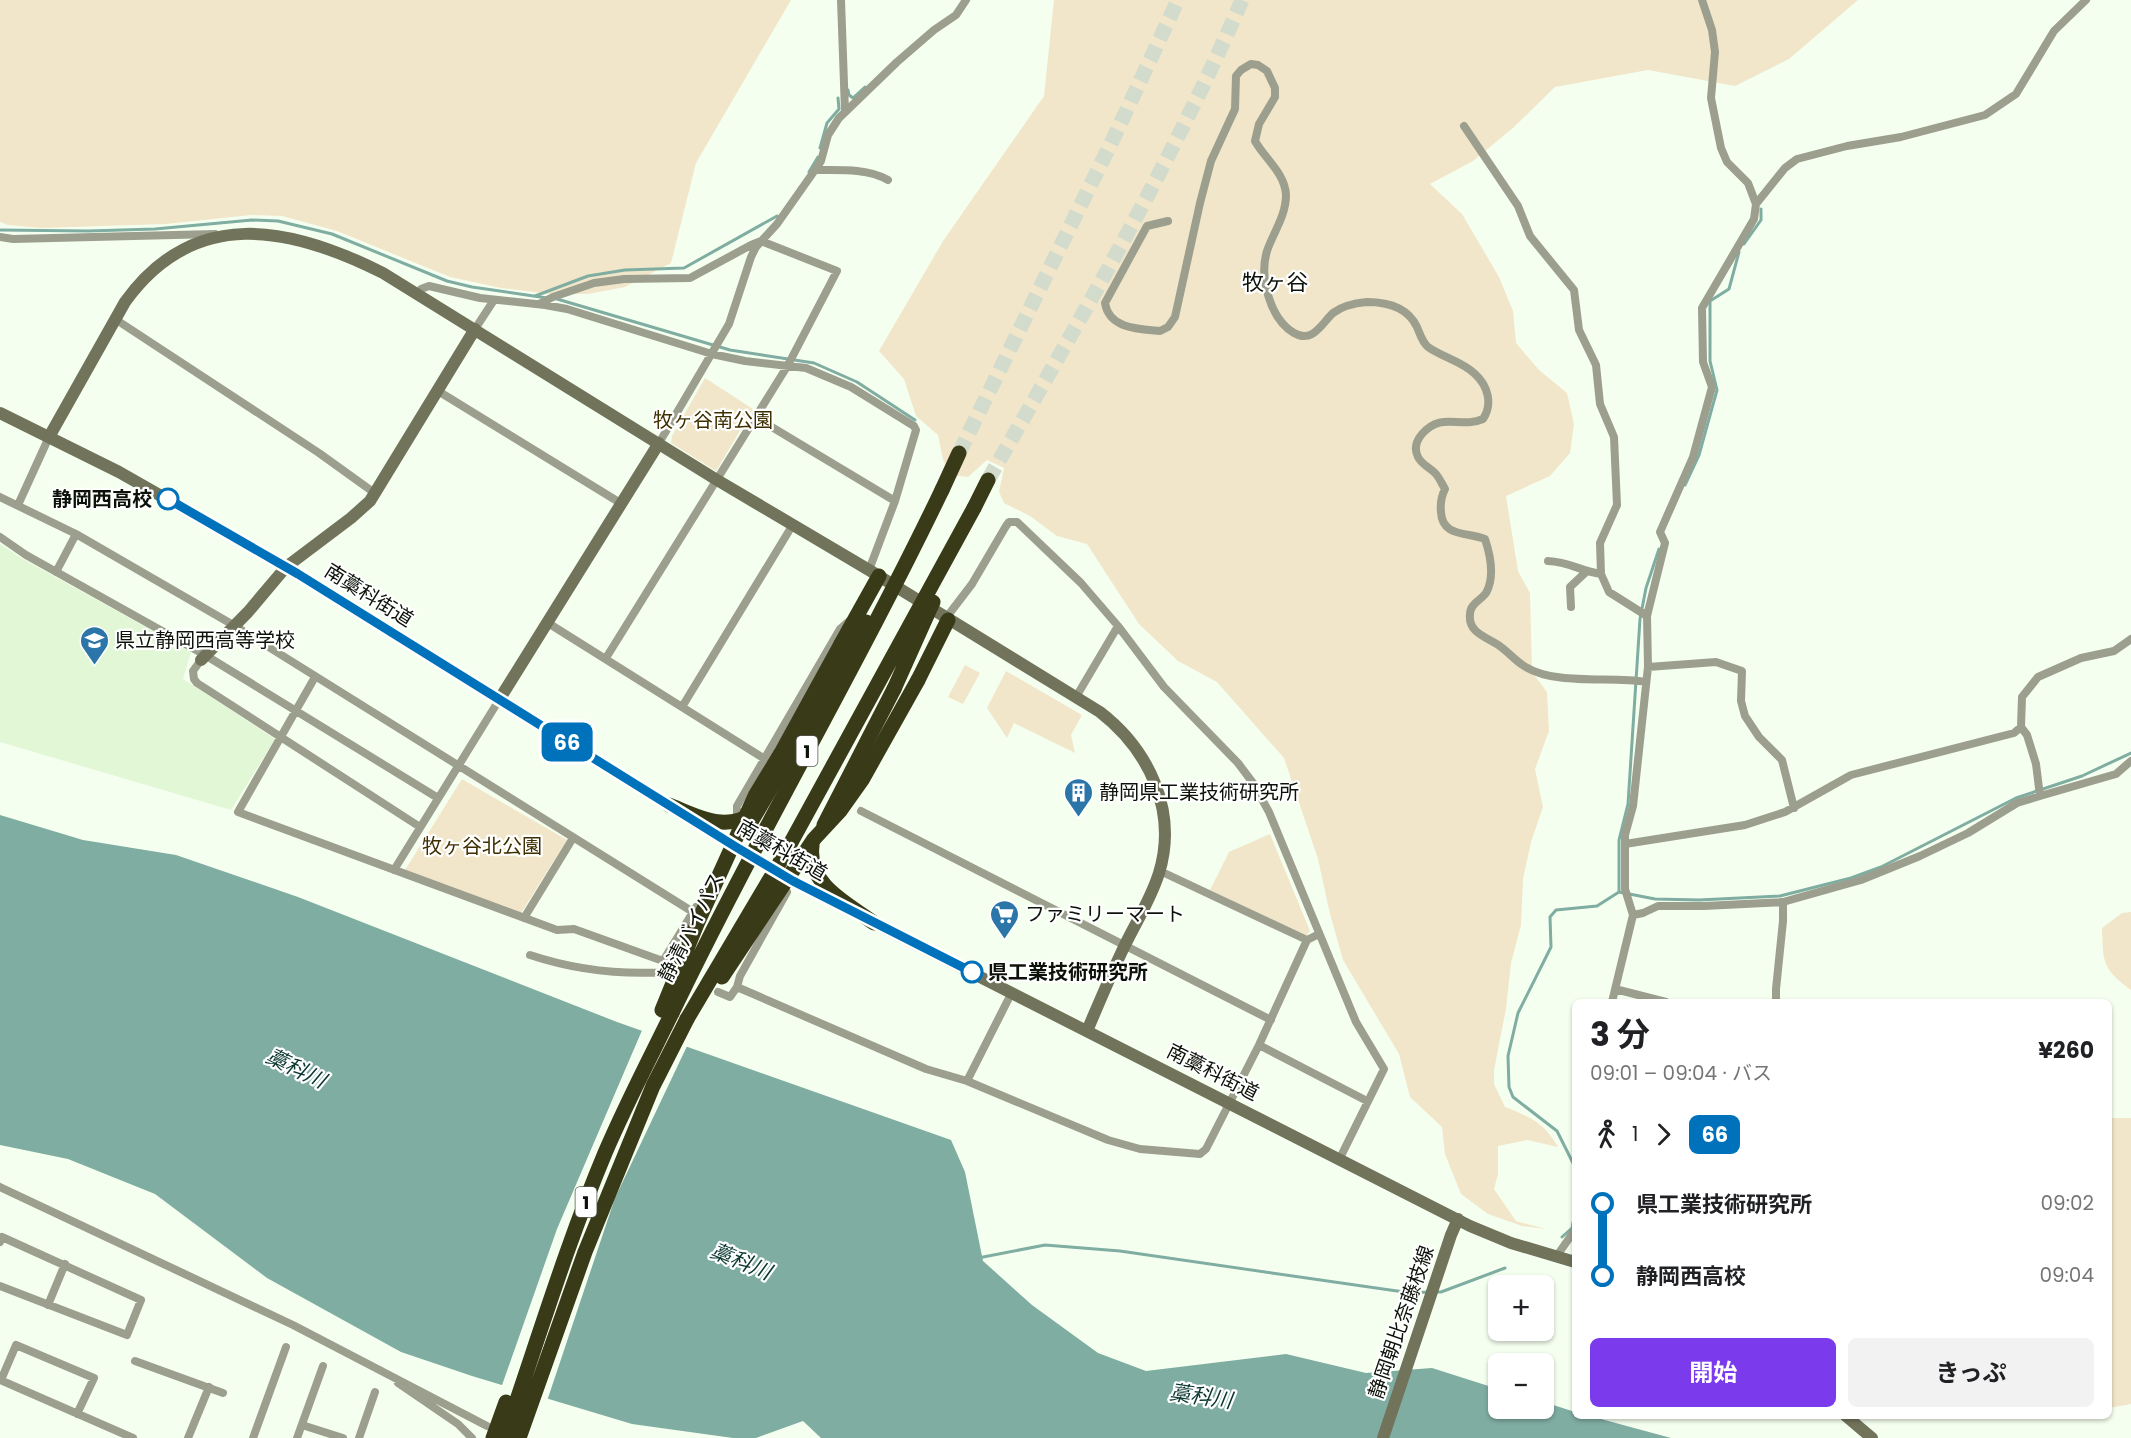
<!DOCTYPE html>
<html lang="ja">
<head>
<meta charset="utf-8">
<style>
  body { margin:0; font-family:Poppins,"Noto Sans JP",sans-serif; background:#f2f2f2; color:#202124; height:100vh; display:flex; flex-direction:column; font-size:22px; white-space:nowrap }
  * { box-sizing:border-box; margin:0 }
  p { font-size:20px; color:#757577 }
  .icon { flex:none; width:33px; height:33px; fill:none; stroke:currentColor; stroke-width:2; stroke-linecap:round; stroke-linejoin:round }
  .map { position:relative; flex:1; overflow:hidden }
  .drawer { position:absolute; left:1572px; top:999px; width:540px; height:420px; display:flex; flex-direction:column; background:#fff; border-radius:9px; box-shadow:0 2px 4px #0004 }
  .drawer>* { flex:none }
  .badge { padding:0 12px; border-radius:9px; font-size:21px; line-height:39px }
  .controls { position:absolute; left:1488px; top:1275px; display:grid; gap:12px }
  .controls a { display:grid; place-items:center; width:66px; height:66px; border-radius:9px; background:#fff; box-shadow:0 2px 4px #0004; font-size:30px }
  .map>.badge { position:absolute; translate:-50% -50%; box-shadow:0 0 0 3px #fff }
  .legs { display:flex; align-items:center; gap:9px; height:66px; padding:0 18px; font-size:20px }
  .legs p { margin-inline-start:auto }
  .summary { display:flex; align-items:center; justify-content:space-between; height:102px; padding:0 18px }
  h1 { font-size:33px; font-weight:700; line-height:45px }
  .primary-button { display:flex; gap:12px; margin-top:auto; padding:12px 18px }
  .primary-button a { flex:1; height:69px; border-radius:9px; background:#7c3aed; color:#fff; font-size:24px; font-weight:700; line-height:69px; text-align:center }
  .primary-button a+a { background:#f2f2f2; color:#202124 }
  ul { padding:0 18px; list-style:none }
  li { display:flex; align-items:center; gap:21px; height:72px; font-size:22px }
  li i { display:grid; place-items:center; width:9px; height:100%; margin:0 8px; background:currentColor }
  li i::after { content:''; width:15px; height:15px; margin:-8px; border:4px solid; border-radius:50%; background:#fff }
  li p { margin-inline-start:auto }
  li:first-child i { background:linear-gradient(#0000 50%,currentColor 0) }
  li:last-child i { background:linear-gradient(currentColor 50%,#0000 0) }
  .map>svg:first-child { display:block }
  .built { fill:#e2f7d6 }
  .green { fill:#f1e6c9 }
  .water { fill:#7fada2 }
  .pier { fill:#f5ffef }
  .lines { fill:none; stroke-linecap:round; stroke-linejoin:round }
  .stream { stroke:#7fada2; stroke-width:3 }
  .highway-tunnel { stroke:#d2dbcc; stroke-width:15; stroke-dasharray:15 8; stroke-linecap:butt }
  .street { stroke:#9d9f8e; stroke-width:8 }
  .secondary { stroke:#71735b; stroke-width:12 }
  .highway { stroke:#393a18; stroke-width:15 }
  .highway-bridge { stroke:#393a18; stroke-width:15 }
  .line-1-casing { stroke:#fff; stroke-width:14 }
  .line-1 { stroke:#0072bc; stroke-width:9 }
  .stop-1-dot { fill:#fff; stroke:#0072bc; stroke-width:3 }
  .labels { text-anchor:middle; dominant-baseline:central; stroke-width:4.5; stroke-linejoin:round; paint-order:stroke }
  .shield { fill:#fff; stroke:#555953; stroke-width:1.5 }
  .shield-label { font-size:18px; font-weight:bold; fill:#0c1209 }
  .park-label { font-size:20px; fill:#3e2f00; stroke:#fff }
  .stop-label { font-size:20px; font-weight:bold; fill:#0c1209; stroke:#fff; text-anchor:end }
  .street-label { font-size:20px; fill:#0c1209; stroke:#fff }
  .poi-label { font-size:20px; fill:#0c1209; stroke:#fff; text-anchor:start }
  .water-label { font-size:21px; font-style:italic; fill:#09362e; stroke:#fff }
  .quarter-label { font-size:22px; fill:#0c1209; stroke:#fff }
</style>
</head>
<body>
<div class="map">
<svg width="2131" height="1438" viewBox="0 0 2131 1438">
  <rect width="100%" height="100%" fill="#f5ffef"/>
  <path class="built" d="M0,544L21,558L191,652L183,679L275,739L231,810L0,742Z"/>
  <path class="green" d="M0,0H791L696,163L671,263L625,287L588,294H551L501,288L450,277L337,231L282,216L251,215L166,224L41,228L8,225L0,222Z
    M1054,0H1858L1789,59L1735,86L1648,70L1555,87L1513,128L1473,161L1430,184L1462,214L1499,277L1513,311L1516,343L1539,370L1567,393L1574,424L1570,453L1550,476L1506,496L1518,571L1530,593L1532,672L1547,692L1549,731L1535,769L1543,807L1531,842L1523,879L1521,925L1511,963L1506,1009L1494,1070V1084L1505,1107C1530,1117 1544,1122 1558,1147L1527,1140L1498,1146V1174L1494,1189L1516,1221L1546,1229L1522,1226L1488,1214L1461,1194L1445,1154L1442,1127L1410,1097L1399,1054L1343,960L1330,914L1318,859L1284,758L1217,682L1178,661L1139,624L1087,544L1057,536L1030,516L1004,503L999,492L1004,468L987,460L968,477L951,475L943,460L938,435L916,416L904,379L879,351L943,241L1044,96Z
    M705,378L753,409L716,471L671,443L672,436Z
    M965,665L980,673L963,704L948,697Z
    M1006,671L1082,715L1071,735L1075,753L1014,723L1007,738L987,708Z
    M462,779L567,840L521,913L405,870Z
    M1270,834L1310,931L1306,936L1210,890L1229,852Z
    M2131,912V990C2102,969 2103,962 2102,928L2122,913Z
    M2109,1118H2131V1404L2109,1408Z"/>
  <path class="water" d="M0,815L83,840L176,855L298,897L617,1022L951,1140L965,1172L983,1261L1032,1305L1098,1353L1146,1371L1286,1354L1366,1373L1432,1368L1498,1389V1408H1544V1402L1575,1412V1416H1590L1671,1438H821L803,1421L756,1438H733L632,1424L472,1376L401,1352L267,1278L155,1194L68,1159L0,1145Z"/>
  <path class="pier" d="M643,1028L688,1044L615,1198L547,1401L501,1388L557,1229Z"/>
  <g class="lines">
    <path class="stream" d="M848,90L849,95L853,98L865,87
      M820,148L827,123L839,109L838,98
      M809,172L818,157
      M0,230L88,231L155,229L252,220L278,221L332,234L447,281L472,287L547,298
      M1744,244L1761,220V209
      M535,296L588,276L625,270L684,268L777,216
      M557,299L730,350L814,363L857,382L915,420
      M1685,485L1699,455L1717,390L1710,361V301L1729,289L1739,252
      M1619,892V840L1628,804L1640,619L1646,588L1659,549
      M1575,1167L1557,1131L1513,1097L1509,1087L1508,1056L1518,1013L1551,947L1550,917L1556,910L1597,906L1619,892L1655,899L1699,900L1780,896L1851,878L1881,867L2016,798L2082,776L2131,753
      M1562,1237L1572,1228L1575,1213
      M978,1258L1045,1245L1120,1251L1411,1293L1429,1292
      M1436,1292H1441L1505,1268"/>
    <path class="highway-tunnel" d="M959,453L1115,135L1178,0
      M988,480C1078,323 1170,167 1242,0"/>
    <path class="street" d="M841,0L845,111
      M1702,0L1712,30L1715,52L1711,98L1721,148L1727,162L1748,183L1756,204
      M1464,126L1518,206L1530,236L1574,290L1579,330L1596,365L1600,404L1614,437L1617,505L1600,543L1601,574L1609,592L1647,616
      M815,170C838,170 868,168 888,180
      M1168,221L1147,226L1105,303C1109,329 1139,329 1160,331L1168,327L1175,317L1200,203L1211,161L1235,109L1236,76L1241,70L1251,64L1258,65L1267,71L1275,88V97L1259,124L1255,141C1265,159 1285,173 1286,195C1286,216 1273,233 1267,251C1259,277 1270,319 1294,333C1313,344 1322,323 1333,313C1342,306 1356,303 1367,302C1388,302 1408,308 1417,327C1420,334 1422,342 1428,347C1442,357 1463,362 1475,374C1488,386 1493,404 1483,419C1460,429 1442,411 1422,434C1416,441 1414,449 1418,457C1421,464 1429,467 1435,473C1439,477 1442,484 1445,489C1441,497 1440,503 1441,512C1442,537 1467,532 1485,539C1490,554 1495,577 1486,593C1481,600 1470,604 1470,614C1468,631 1483,636 1495,643C1506,649 1513,659 1524,666C1556,686 1609,676 1646,682
      M0,237L13,239L215,234
      M418,294L421,289L429,286L480,298L545,305L567,309L712,354L745,361L806,368L851,387L914,426L916,430L895,501L869,570
      M539,304L553,297L594,283L624,279L690,278L751,245L761,241L837,271L788,365L606,658
      M115,319L319,453L376,494
      M475,329L494,300
      M438,391L622,504
      M755,417L895,501
      M659,443L729,324L751,257L756,247L777,224L815,170L821,161L828,135L839,118L897,62L934,30L956,15L966,0
      M0,497L76,534L235,626L693,912
      M18,505L49,437
      M0,537L26,555L205,655L438,798
      M1548,561C1570,562 1580,571 1601,574
      M56,572L76,534
      M1571,607L1570,587L1586,572
      M946,618L972,584L1006,526L1009,522H1017L1081,583L1118,626L1164,687L1238,763L1253,783L1269,812L1356,1022L1384,1069L1340,1158
      M548,623L765,759
      M2131,639L2114,651L2081,658L2038,677L2022,697L2021,727L2027,735L2036,764L2040,796L2116,774L2131,761
      M201,660L193,671L194,679L197,683L420,827
      M1648,667L1716,662L1742,671L1741,701L1745,716L1759,737L1782,760L1794,808
      M315,677L238,812L557,930L574,929L663,961L668,972C622,975 575,970 530,955
      M1076,697L1118,626
      M682,707L792,526
      M861,811L1271,1020
      M737,821V806L840,629L848,622
      M1625,844L1745,825L1785,812L1851,775L2014,733L2021,727
      M394,870L499,700
      M1160,871L1307,940L1319,934
      M1633,915L1643,913L1658,906H1704L1783,902L1861,880L1920,856L1968,833L2017,803L2040,796
      M524,918L573,838
      M663,961L696,907
      M737,987L926,1069L967,1081L1012,992
      M1615,989L1666,1002
      M718,992L730,997L737,987L740,976L787,892
      M1612,1002L1633,915L1625,889V835L1633,806L1648,667L1647,616L1665,543L1660,532L1693,457L1712,387L1703,362L1702,308L1754,219L1756,204L1785,168L1797,159L1847,146L1901,137L1985,115L2016,94L2054,31L2086,0
      M1776,1002V989L1783,921V902
      M1259,1045L1367,1101
      M967,1081L1108,1140L1140,1149L1200,1154L1206,1149L1259,1045L1307,940
      M0,1187L293,1325L487,1426
      M0,1242L2,1237L141,1300L127,1335L0,1286
      M1556,1257L1575,1230
      M48,1305L65,1264
      M135,1361L223,1393
      M0,1380L133,1438
      M1,1380L16,1345L94,1378L77,1414
      M398,1383L458,1424L472,1438
      M302,1425L343,1438
      M188,1438L209,1387
      M253,1438L286,1347
      M297,1438L323,1366
      M359,1438L375,1392"/>
    <path class="secondary" d="M0,413L119,472L286,567L736,847L793,881L842,906
      M49,437L125,302C194,206 290,226 383,273L717,480L869,570L1100,712C1149,750 1178,811 1159,873C1151,899 1136,922 1124,947C1111,974 1099,1003 1087,1031
      M201,660L248,612L286,567L351,518L370,501L475,329
      M499,700L659,443
      M868,920L1470,1226L1511,1243L1575,1262
      M1846,1416L1872,1438
      M1383,1438L1451,1235L1458,1219"/>
    <path class="highway" d="M942,490L959,453
      M974,508L988,480
      M841,644L879,576
      M918,680L948,620
      M669,805C697,816 725,833 753,813
      M824,825L894,689
      M745,832L798,742L844,658
      M812,846C807,885 847,903 874,923
      M493,1438L506,1402
      M504,1438C537,1343 566,1246 605,1153C625,1106 649,1060 672,1013
      M519,1438L585,1252L653,1086L687,1019"/>
    <path class="highway-bridge" d="M844,658L866,622
      M894,689L933,602
      M722,977L814,839L840,811L862,780L918,680
      M662,1010L697,924L755,796L781,753L841,644
      M672,1013C757,836 857,667 942,490
      M687,1019L783,857L974,508"/>
  </g>
  <g class="lines">
    <defs>
      <path id="line-1" d="M168,499L298,574L736,847L793,881L972,972"/>
    </defs>
    <use href="#line-1" class="line-1-casing"/>
    <use href="#line-1" class="line-1"/>
  </g>
  <defs>
    <symbol id="school-pin" viewBox="-11 -11 22 30"><path d="M0 17L-7.5 6A9.5 9.5 0 1 1 7.5 6Z" fill="#2c75a9" stroke="#fff"/><path d="M0-5L7-2L0 1L-7-2ZM-4 1L0 2.5L4 1V4Q0 6-4 4Z" fill="#fff"/></symbol>
    <symbol id="building-pin" viewBox="-11 -11 22 30"><path d="M0 17L-7.5 6A9.5 9.5 0 1 1 7.5 6Z" fill="#2c75a9" stroke="#fff"/><path d="M-4-6H4V6H1V3H-1V6H-4ZM-2.5-4.3h1.7v1.8h-1.7ZM.8-4.3h1.7v1.8H.8ZM-2.5-1h1.7V.8h-1.7ZM.8-1h1.7V.8H.8Z" fill="#fff"/></symbol>
    <symbol id="supermarket-pin" viewBox="-11 -11 22 30"><path d="M0 17L-7.5 6A9.5 9.5 0 1 1 7.5 6Z" fill="#2c75a9" stroke="#fff"/><path d="M-6-5.5h2.5l.6 2H6L4.5 2H-2.5L-4.4-4H-6ZM-1.5 3.2a1.3 1.3 0 1 0 .1 0ZM3 3.2a1.3 1.3 0 1 0 .1 0Z" fill="#fff"/></symbol>
  </defs>
  <g fill-rule="evenodd">
    <use href="#school-pin" x="78" y="624" width="33" height="45"/>
    <use href="#building-pin" x="1062" y="776" width="33" height="45"/>
    <use href="#supermarket-pin" x="988" y="898" width="33" height="45"/>
  </g>
  <g class="stop-1-dot">
    <circle cx="168" cy="499" r="10"/>
    <circle cx="972" cy="972" r="10"/>
  </g>
  <g class="labels">
    <g class="shield">
      <rect x="796.5" y="736" width="21" height="30" rx="4.5"/>
      <rect x="575.5" y="1187" width="21" height="30" rx="4.5"/>
    </g>
    <g class="shield-label">
      <text x="807" y="751">1</text>
      <text x="586" y="1202">1</text>
    </g>
    <g class="park-label">
      <text x="713" y="420">牧ヶ谷南公園</text>
      <text x="482" y="846">牧ヶ谷北公園</text>
    </g>
    <g class="stop-label">
      <text x="152" y="499">静岡西高校</text>
      <text x="988" y="972" text-anchor="start">県工業技術研究所</text>
    </g>
    <g class="street-label">
      <text transform="translate(369 595) rotate(32)">南藁科街道</text>
      <text transform="translate(782 850) rotate(30)">南藁科街道</text>
      <text transform="translate(691 927) rotate(-63)">静清バイパス</text>
      <text transform="translate(1213 1072) rotate(27)">南藁科街道</text>
      <text transform="translate(1401 1322) rotate(-71)">静岡朝比奈藤枝線</text>
    </g>
    <g class="poi-label">
      <text x="115" y="640">県立静岡西高等学校</text>
      <text x="1099" y="792">静岡県工業技術研究所</text>
      <text x="1025" y="914">ファミリーマート</text>
    </g>
    <g class="water-label">
      <text transform="translate(296 1068) rotate(26)">藁科川</text>
      <text transform="translate(741 1261) rotate(22)">藁科川</text>
      <text transform="translate(1201 1396) rotate(8)">藁科川</text>
    </g>
    <g class="quarter-label">
      <text x="1275" y="282">牧ヶ谷</text>
    </g>
  </g>
</svg>
<div class="controls">
<a>+</a>
<a>−</a>
</div>
<b class="badge" style="left:567px;top:742px;background:#0072bc;color:#fff">66</b>
<section class="drawer">
<div class="summary"><div><h1>3 分</h1><p>09:01 – 09:04 · バス</p></div><b>¥260</b></div>
<div class="legs"><svg class="icon" aria-label="walk" viewBox="0 0 24 24"><circle cx="13" cy="4" r="2"/><path d="M13 8l-2 6 4 7M11 14l-3 7M7 12l3-4h3l4 4"/></svg>1<svg class="icon" aria-label="forward" viewBox="0 0 24 24"><path d="M9 5l7 7-7 7"/></svg><b class="badge" style="background:#0072bc;color:#fff">66</b></div>
<ul>
<li><i style="color:#0072bc"></i><b>県工業技術研究所</b><p>09:02</p></li>
<li><i style="color:#0072bc"></i><b>静岡西高校</b><p>09:04</p></li>
</ul>
<div class="primary-button"><a>開始</a><a>きっぷ</a></div>
</section>
</div>
</body>
</html>
